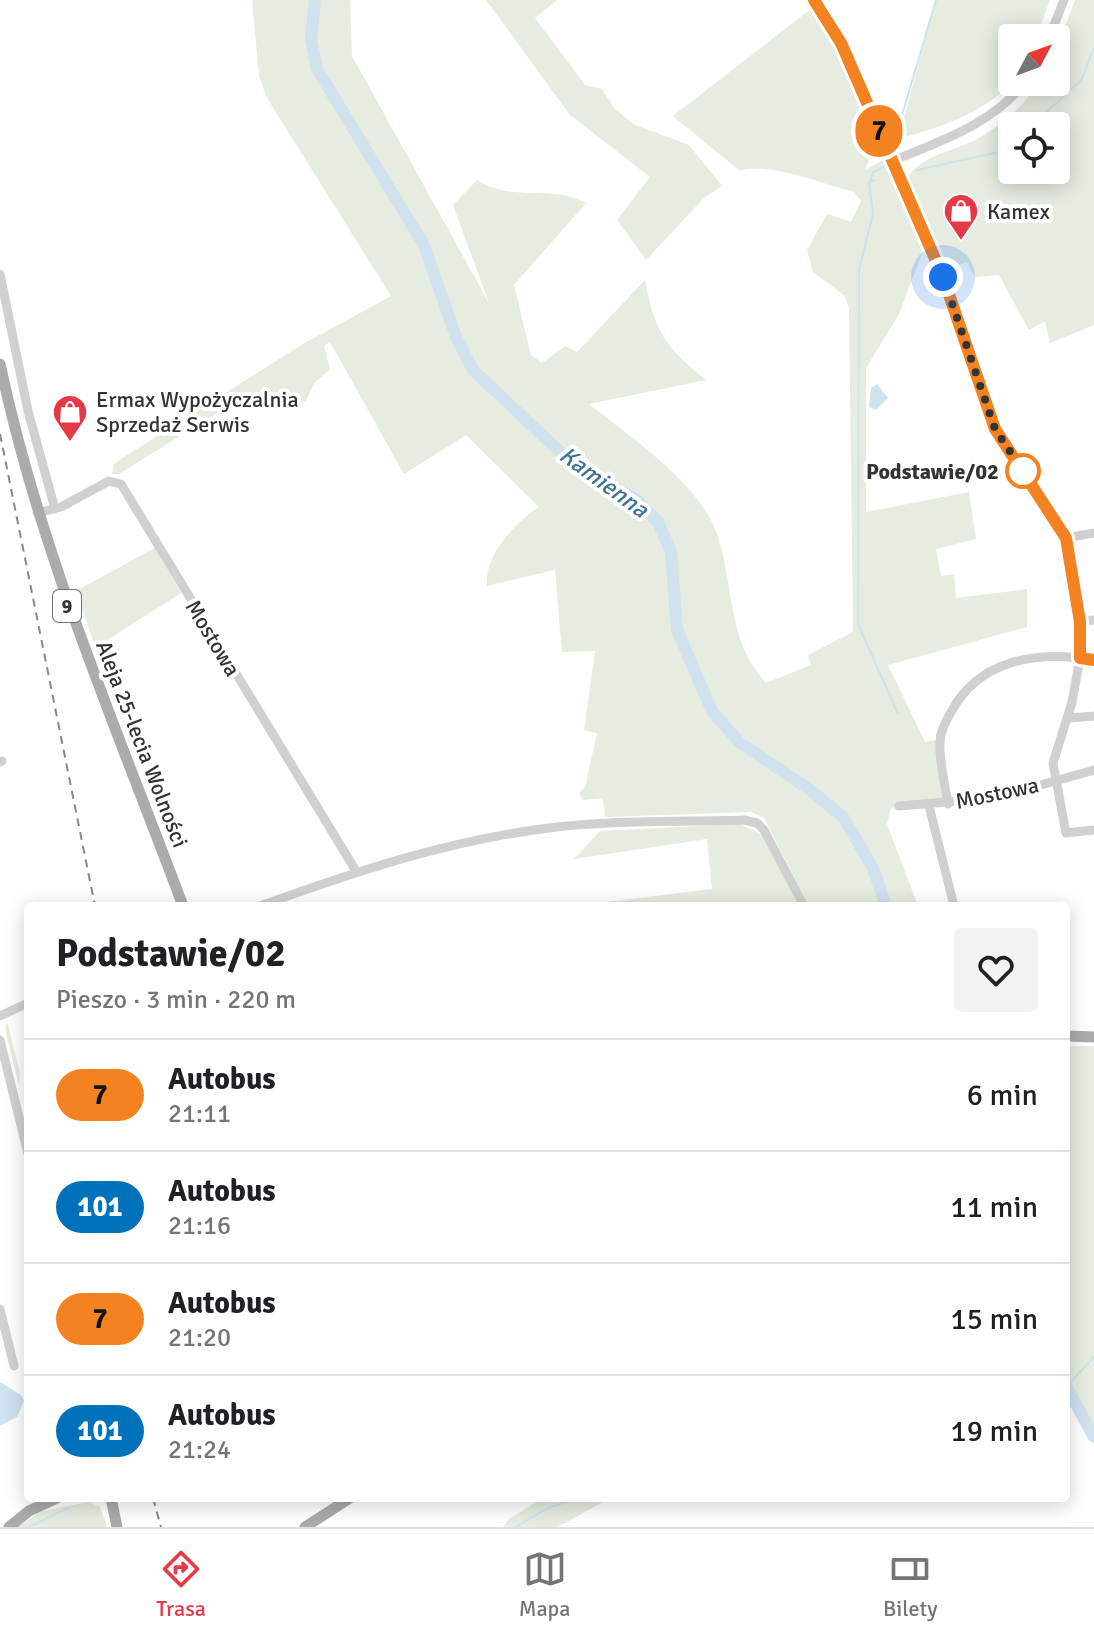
<!DOCTYPE html>
<html lang="pl">
<head>
<meta charset="utf-8">
<style>
  body { margin:0; font-family:Signika,sans-serif; background:#f2f2f2; color:#202124; height:100vh; display:flex; flex-direction:column; font-size:30px; white-space:nowrap }
  * { box-sizing:border-box; margin:0 }
  p { font-size:26px; color:#757577 }
  .icon { flex:none; width:44px; height:44px; fill:none; stroke:currentColor; stroke-width:2; stroke-linecap:round; stroke-linejoin:round }
  .map { position:relative; flex:1; overflow:hidden }
  .sheet { position:absolute; left:24px; top:902px; width:1046px; height:600px; display:flex; flex-direction:column; background:#fff; border-radius:8px; box-shadow:0 4px 20px #0003 }
  .sheet>* { flex:none }
  .badge { padding:0 16px; border-radius:26px; font-size:28px; line-height:52px }
  .needle { width:52px; rotate:49deg }
  .fabs { position:absolute; left:998px; top:24px; display:grid; gap:16px }
  .fabs a { display:grid; place-items:center; width:72px; height:72px; border-radius:8px; background:#fff; box-shadow:0 4px 20px #0003; font-size:40px }
  .you { position:absolute; width:40px; height:40px; margin:-20px; border:6px solid #fff; border-radius:50%; background:#1a73e8; box-shadow:0 0 0 12px #1a73e833 }
  .map>.badge { position:absolute; translate:-50% -50%; box-shadow:0 0 0 4px #fff }
  .round { display:grid; place-items:center; flex:none; width:84px; height:84px; border-radius:8px; background:#f2f2f2 }
  .summary { display:flex; align-items:center; justify-content:space-between; height:136px; padding:0 32px }
  h1 { font-size:38px; font-weight:700; line-height:60px }
  ul { padding:0; list-style:none }
  li { display:flex; align-items:center; gap:24px; height:112px; padding:0 32px; border-top:2px solid #e0e0e0 }
  li div { flex:1 }
  li b { display:block; font-size:30px }
  li em { font-style:normal }
  li .badge { min-width:88px; font-weight:700; text-align:center }
  .tab-bar { display:flex; justify-content:space-around; align-items:center; height:112px; border-top:2px solid #e0e0e0; background:#fff; font-size:22px; color:#757577 }
  .tab-bar a { display:grid; justify-items:center; gap:4px }
  .tab-bar .on { color:#e63946 }
  .map>svg:first-child { display:block }
  .green { fill:#e6ecdf; fill-rule:evenodd }
  .water { fill:#cfe2ee }
  .lines { fill:none; stroke-linecap:round; stroke-linejoin:round }
  .stream { stroke:#cfe2ee; stroke-width:2 }
  .river { stroke:#cfe2ee; stroke-width:12 }
  .minor { stroke:#d0d0d0; stroke-width:9 }
  .major { stroke:#ababab; stroke-width:11 }
  .rail { stroke:#888; stroke-width:2; stroke-dasharray:8 6; stroke-linecap:butt }
  .line-casing { stroke:#fff; stroke-width:18 }
  .line { stroke:#f58220; stroke-width:12 }
  .walk { stroke:#333; stroke-width:8; stroke-dasharray:0 14.4 }
  .stop-dot { fill:#fff; stroke:#f58220; stroke-width:4 }
  .labels { text-anchor:middle; dominant-baseline:central; stroke-width:8; stroke-linejoin:round; paint-order:stroke }
  .shield { fill:#fff; stroke:#707070; stroke-width:2 }
  .shield-label { font-size:20px; font-weight:bold; fill:#333 }
  .poi-label { font-size:22px; fill:#333; stroke:#fff; text-anchor:start }
  .stop-label { font-size:22px; font-weight:bold; fill:#333; stroke:#fff; text-anchor:end }
  .street-label { font-size:22px; fill:#333; stroke:#fff }
  .water-label { font-size:24px; font-style:italic; fill:#3f7597; stroke:#fff }
</style>
</head>
<body>
<div class="map">
<svg width="1094" height="1527" viewBox="0 0 1094 1527">
  <rect width="100%" height="100%" fill="#fff"/>
  <path class="green" d="M252,0H350L352,56L489,303L453,205L477,180C513,203 552,184 586,203L514,285L531,355L542,363L565,346L577,352L645,280C654,331 666,348 706,380L589,404C630,437 699,482 717,534C735,587 726,639 766,683L811,665L808,655L853,632L849,308L845,296L813,272L807,250L827,214L851,222L861,201L854,192C825,185 767,161 740,171L673,116L812,8L826,30L880,153L869,160L865,170L885,159L925,246L898,316L866,368V512L969,492L976,539L936,549L941,576L954,574L956,598L1027,589V627L888,665L925,742L940,739L948,804L891,808L887,824L918,906H809L764,818L751,812L605,817L603,798L583,800L579,793L585,787L597,733L584,730L595,651L562,652L555,570L487,586C484,555 516,522 539,507L466,435L404,474L330,342L324,346L330,369L314,383L306,401L290,406L278,396H244L119,474H112L114,464L121,459L303,344L391,296L267,98L259,76Z
    M486,0H557L535,18L585,85L602,89L614,108L633,124L689,145L722,186L704,198L646,260L617,220L650,177L570,115Z
    M936,0H1050L1036,38H1012L1013,82L1010,86C973,117 944,126 898,139Z
    M1075,0H1094V325L1050,343L1045,321L1029,330L999,275L975,277L967,262L946,270L907,179C921,153 960,151 984,135C1004,122 1027,103 1039,82H1056V51ZM1012,126H1056V170H1012Z
    M155,548L181,593L104,642L121,690L112,695L76,591Z
    M739,824L764,835L799,906H574L712,889L707,839L574,859L600,831Z
    M7,1021L20,1074L19,1086L5,1028Z
    M1066,1046H1094V1437L1066,1386Z
    M543,1498H610L558,1527H503L509,1519Z
    M89,1502L100,1507L107,1527H17L42,1511Z"/>
  <path class="water" d="M877,384L888,398L876,410L869,407L871,388Z
    M0,1382L21,1395L24,1401L17,1417L0,1426Z"/>
  <g class="lines">
    <path class="stream" d="M1032,126L1082,79L1094,48
      M895,139L936,0
      M917,170L999,152L1012,145
      M875,180L869,182L873,214L859,270L858,624L898,714
      M870,182L873,172L888,165
      M1066,1387L1094,1357
      M29,1527L68,1508
      M516,1527L546,1509L577,1498"/>
    <path class="river" d="M315,0L311,39L317,69L424,245L456,337L473,370L575,466L636,499L658,522L671,552L677,630L712,711L739,742L809,789L843,817L873,868L886,906
      M1066,1386L1094,1437"/>
    <path class="minor" d="M814,0L841,43L943,277L995,429L1066,538L1080,622V658L1072,702L1053,763L1066,833L1094,830
      M1049,38L1064,0
      M892,161C939,142 993,124 1025,82
      M0,274L28,411L55,509
      M37,513L61,507L109,481L121,484L356,871
      M1066,538L1094,533
      M1080,622L1094,620
      M1069,718L1094,716
      M0,762L2,761
      M948,804C945,784 939,762 940,743C940,732 945,723 950,714C978,659 1038,650 1094,660
      M899,806L994,798L1094,770
      M929,806L954,906
      M260,906C354,872 449,840 549,828C613,820 679,822 744,820L757,823L764,830L804,906
      M0,1016L28,1003
      M0,1040L28,1154
      M0,1309L14,1366"/>
    <path class="major" d="M0,364C40,553 116,726 183,906
      M1066,1036L1094,1037
      M111,1498L117,1527
      M9,1527L29,1511L57,1498
      M305,1527L350,1498"/>
    <path class="rail" d="M0,434L95,906
      M153,1498L161,1527"/>
  </g>
  <g class="lines">
    <defs>
      <path id="line" d="M814,0L841,43L943,277L995,429L1066,538L1080,622V658L1094,660"/>
    </defs>
    <use href="#line" class="line-casing"/>
    <use href="#line" class="line"/>
    <path class="walk" d="M943,277L995,429L1023,471"/>
  </g>
  <defs>
    <symbol id="shop-pin" viewBox="-11 -11 22 30"><path d="M0 17L-7.5 6A9.5 9.5 0 1 1 7.5 6Z" fill="#e63946" stroke="#fff"/><path d="M-5-2.5h2.3a2.7 3.5 0 0 1 5.4 0H5L5.5 6h-11ZM-1.5-2.5h3a1.5 2.3 0 0 0-3 0Z" fill="#fff"/></symbol>
  </defs>
  <g fill-rule="evenodd">
    <use href="#shop-pin" x="941" y="191" width="40" height="54"/>
    <use href="#shop-pin" x="50" y="392" width="40" height="54"/>
  </g>
  <circle class="stop-dot" cx="1023" cy="471" r="16"/>
  <g class="labels">
    <rect class="shield" x="53" y="590" width="28" height="32" rx="6"/>
    <g class="shield-label">
      <text x="67" y="606">9</text>
    </g>
    <g class="poi-label">
      <text x="987" y="211">Kamex</text>
      <text x="96" y="399">Ermax Wypożyczalnia<tspan x="96" dy="25">Sprzedaż Serwis</tspan></text>
    </g>
    <g class="stop-label">
      <text x="999" y="471">Podstawie/02</text>
    </g>
    <g class="street-label">
      <text transform="translate(213 638) rotate(59)">Mostowa</text>
      <text transform="translate(142 744) rotate(69)">Aleja 25-lecia Wolności</text>
      <text transform="translate(997 793) rotate(-12)">Mostowa</text>
    </g>
    <g class="water-label">
      <text transform="translate(604 482) rotate(36)">Kamienna</text>
    </g>
  </g>
</svg>
<div class="fabs">
<a><svg class="needle" viewBox="-14 -14 28 28"><path d="M0-13l5 13h-10z" fill="#e53935"/><path d="M0 13l5-13h-10z" fill="#757577"/></svg></a>
<a><svg class="icon" aria-label="locate" viewBox="0 0 24 24"><circle cx="12" cy="12" r="6"/><path d="M12 2v4M12 18v4M2 12h4M18 12h4"/></svg></a>
</div>
<div class="you" style="left:943px;top:277px"></div>
<b class="badge" style="left:879px;top:131px;background:#f58220;color:#111">7</b>
<section class="sheet">
<div class="summary"><div><h1>Podstawie/02</h1><p>Pieszo · 3 min · 220 m</p></div><a class="round"><svg class="icon" aria-label="heart" viewBox="0 0 24 24"><path d="M12 20l-8-8c-3-5 5-10 8-4 3-6 11-1 8 4z"/></svg></a></div>
<ul>
<li><span class="badge" style="background:#f58220;color:#111">7</span><div><b>Autobus</b><p>21:11</p></div><em>6 min</em></li>
<li><span class="badge" style="background:#0072bc;color:#fff">101</span><div><b>Autobus</b><p>21:16</p></div><em>11 min</em></li>
<li><span class="badge" style="background:#f58220;color:#111">7</span><div><b>Autobus</b><p>21:20</p></div><em>15 min</em></li>
<li><span class="badge" style="background:#0072bc;color:#fff">101</span><div><b>Autobus</b><p>21:24</p></div><em>19 min</em></li>
</ul>
</section>
</div>
<nav class="tab-bar">
<a class="on"><svg class="icon" aria-label="directions" viewBox="0 0 24 24"><path d="M12 3l9 9-9 9-9-9zM9 14v-3h6M13 9l2 2-2 2"/></svg>Trasa</a>
<a><svg class="icon" aria-label="map" viewBox="0 0 24 24"><path d="M3 6l6-2 6 2 6-2v14l-6 2-6-2-6 2zM9 4v14M15 6v14"/></svg>Mapa</a>
<a><svg class="icon" aria-label="tickets" viewBox="0 0 24 24"><path d="M3 7h18v10H3zM15 7v10"/></svg>Bilety</a>
</nav>
</body>
</html>
